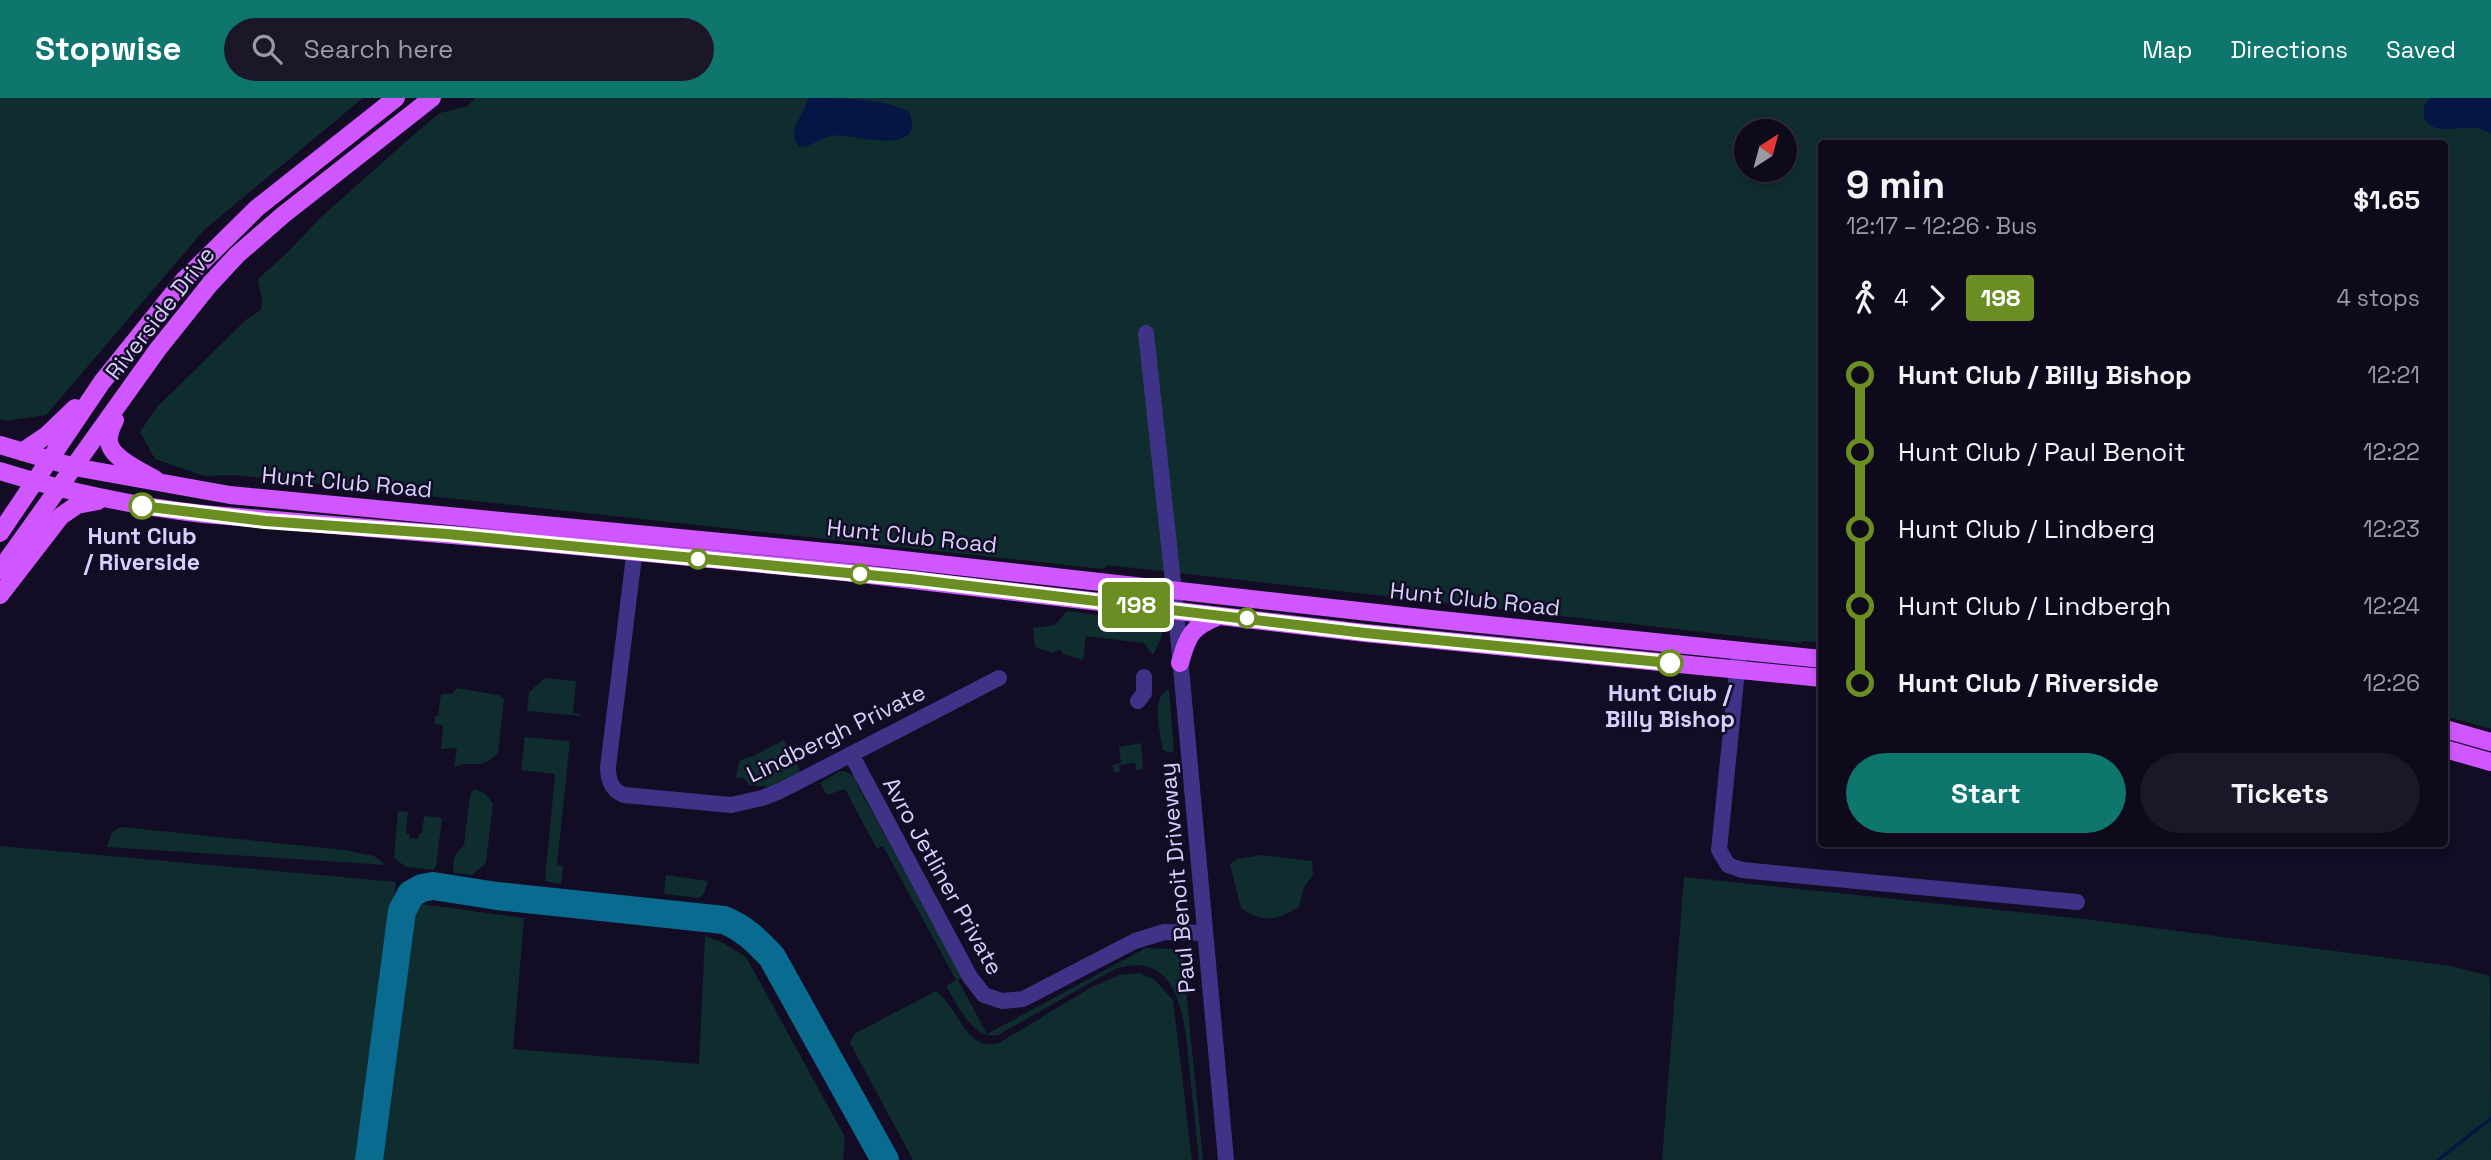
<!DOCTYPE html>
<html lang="en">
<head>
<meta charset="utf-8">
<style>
  body { margin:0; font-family:"Space Grotesk",sans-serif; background:#1c1728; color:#f1f3f6; height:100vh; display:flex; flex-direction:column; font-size:26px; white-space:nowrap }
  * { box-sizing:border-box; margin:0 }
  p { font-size:23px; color:#9b9aa3 }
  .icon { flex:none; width:38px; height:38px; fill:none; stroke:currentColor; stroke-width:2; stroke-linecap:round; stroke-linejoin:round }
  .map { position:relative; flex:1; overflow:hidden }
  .side { position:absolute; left:1818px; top:42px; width:630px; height:707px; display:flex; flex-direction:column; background:#0e091b; border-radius:7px; box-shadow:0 4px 10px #0003,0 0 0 2px #2e2a3a }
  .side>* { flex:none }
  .badge { padding:0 14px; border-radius:5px; font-size:24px; line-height:46px }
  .needle { width:46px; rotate:36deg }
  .fabs { position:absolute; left:1734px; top:21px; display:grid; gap:14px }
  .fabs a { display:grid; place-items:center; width:63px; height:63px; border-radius:50%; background:#0e091b; box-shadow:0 4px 10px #0003,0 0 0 2px #2e2a3a; font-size:35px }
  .map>.badge { position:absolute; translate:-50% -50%; box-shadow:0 0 0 4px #fff }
  .legs { display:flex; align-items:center; gap:10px; height:77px; padding:0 28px; font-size:23px }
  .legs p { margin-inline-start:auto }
  .headline { display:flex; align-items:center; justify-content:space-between; height:119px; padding:0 28px }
  h1 { font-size:38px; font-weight:700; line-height:52px }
  .button { display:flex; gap:14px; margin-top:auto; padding:14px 28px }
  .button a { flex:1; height:80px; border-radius:42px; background:#0f766e; color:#fff; font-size:28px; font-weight:700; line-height:80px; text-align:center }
  .button a+a { background:#1c1728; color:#f1f3f6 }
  ul { padding:0 28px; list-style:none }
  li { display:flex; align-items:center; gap:24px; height:77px; font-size:26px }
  li i { display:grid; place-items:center; width:10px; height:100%; margin:0 9px; background:currentColor }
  li i::after { content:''; width:18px; height:18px; margin:-9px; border:5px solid; border-radius:50%; background:#0e091b }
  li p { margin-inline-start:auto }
  li:first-child i { background:linear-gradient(#0000 50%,currentColor 0) }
  li:last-child i { background:linear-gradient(currentColor 50%,#0000 0) }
  header { display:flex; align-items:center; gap:42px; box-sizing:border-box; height:98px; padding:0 35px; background:#0f766e; color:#fff }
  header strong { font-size:33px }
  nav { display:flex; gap:38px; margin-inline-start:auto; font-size:24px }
  .search { width:490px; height:63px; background:#1c1728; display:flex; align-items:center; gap:18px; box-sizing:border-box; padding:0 24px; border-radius:38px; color:#9b9aa3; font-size:26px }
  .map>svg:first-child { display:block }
  .green { fill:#0f2d2f; fill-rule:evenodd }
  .water { fill:#051644 }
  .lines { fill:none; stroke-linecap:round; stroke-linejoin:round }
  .stream { stroke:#051644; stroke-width:3.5 }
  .taxiway { stroke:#096b8f; stroke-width:28 }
  .minor { stroke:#3e3387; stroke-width:16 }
  .major { stroke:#d056ff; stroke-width:18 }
  .line-1-casing { stroke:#fff; stroke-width:16 }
  .line-1 { stroke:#6b8e23; stroke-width:10 }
  .stop-1-dot { fill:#fff; stroke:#6b8e23; stroke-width:3.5 }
  .labels { text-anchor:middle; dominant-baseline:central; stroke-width:5; stroke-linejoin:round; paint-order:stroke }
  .street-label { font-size:23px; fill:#d9cfff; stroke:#120c24 }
  .stop-label { font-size:23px; font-weight:bold; fill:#d9cfff; stroke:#120c24 }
</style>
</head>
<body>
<header>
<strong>Stopwise</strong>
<div class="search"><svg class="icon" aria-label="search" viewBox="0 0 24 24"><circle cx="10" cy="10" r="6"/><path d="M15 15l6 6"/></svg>Search here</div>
<nav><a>Map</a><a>Directions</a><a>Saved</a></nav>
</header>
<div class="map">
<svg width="2491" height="1062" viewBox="0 0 2491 1062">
  <rect width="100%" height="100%" fill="#120c24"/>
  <path class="green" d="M0,0H363L204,132L46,317L5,323L0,321Z
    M475,0H2491V631L2445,618V46H1822V545L1803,543L1801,545L1108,467L1103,471L235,377L204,378L155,361L140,334L157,309L247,221L261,212L262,203L258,181L287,155L320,120L419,32L440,15L468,8ZM1746,33H1785V72H1746Z
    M1067,513L1156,525L1162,532V538L1153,557L1144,545L1086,538L1083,562L1063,556L1060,552L1052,555L1035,549L1033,530L1055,527Z
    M545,580L576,583L573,615L580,616V618L527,613L529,594Z
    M457,590L498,597L504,600L498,655C479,674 474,661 454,669L457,650L441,651L443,627L434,626L435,618H438L441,596H452Z
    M1169,591L1174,653L1170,655L1163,652C1160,634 1150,599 1169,591Z
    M525,639L570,643L557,767L563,768L561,786L545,783L555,676L521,672Z
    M784,642L799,670L800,676L774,689L749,687L744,680H736L739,663L755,657Z
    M1141,645L1143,671L1136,672L1135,665L1119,667L1120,674H1114L1112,667L1121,665L1119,649Z
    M840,673L847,674L856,680L858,688L962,880L958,882L987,936L1146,850L1182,851L1203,1062H1199C1196,1033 1193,1005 1190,976C1185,931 1184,849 1115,871L998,937C972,942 958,907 946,888L956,882L883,748L877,751L845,691L827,697L820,685Z
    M474,691L486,696L493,706L486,765L472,777L454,775C451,764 455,754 464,748L470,697Z
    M398,713L408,714L406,735L409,736V740L418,741L419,736H422L424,718L442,720L436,768L433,772L406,769L394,760Z
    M121,729L345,752L374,758L386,767L107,749L112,734Z
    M0,748L396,784L362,1062H0Z
    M1261,757L1312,763L1313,777L1304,789L1299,809C1276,822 1264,826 1241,810L1230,766L1237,761Z
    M666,777L708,783C706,790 705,798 698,800L664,796Z
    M1684,779L2084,821L2451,868L2490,878L2491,1062H1662Z
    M422,806L524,820L513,951L699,966L705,838L723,845L746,859L845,1039L843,1062H378L410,816Z
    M1140,875L1155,882L1173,902L1192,1062H913L850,945L854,936L936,893C958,908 966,955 999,945L1090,890L1119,877Z"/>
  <path class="water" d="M808,0C836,0 889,0 910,15C926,62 848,34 831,38C819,40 811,50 799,49C785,29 805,19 808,0Z
    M2430,0H2491V36C2485,33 2481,30 2474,30C2457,28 2436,38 2424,21V8Z"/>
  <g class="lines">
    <path class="stream" d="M2438,1062L2491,1020"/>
    <path class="taxiway" d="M369,1062L402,813L411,796L422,790L433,788L497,798L724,822C744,830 757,843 772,859L885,1062"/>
    <path class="minor" d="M1146,235L1174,493L1226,1062
      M636,442L608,669C608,682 611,692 624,697L731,707L762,700L780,693L999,580
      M1739,553L1719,752L1728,767L1742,772L2077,804
      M1138,603L1144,595V579
      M851,656L970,879L984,897L1002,903L1023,901L1135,843L1164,834L1205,835"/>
    <path class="major" d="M115,322C112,328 108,336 109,343C110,360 141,373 155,381
      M0,347L74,369L230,397L858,457L1431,521L1822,561
      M22,354L47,337L75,310
      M0,373C67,394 134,408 203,416L523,443L844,474L1365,535L1822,580
      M0,435L102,284L184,182L257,110L396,0
      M0,472L158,251L210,186L237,157L283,117L432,0
      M0,497L61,418L77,407L98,403
      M1180,565C1188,537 1191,529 1219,518
      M2445,631L2491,644
      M2445,651L2491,664"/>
  </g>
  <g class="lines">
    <defs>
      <path id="line-1" d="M142,408L265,423L447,436L910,481L1365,535L1670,565"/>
    </defs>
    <use href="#line-1" class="line-1-casing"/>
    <use href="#line-1" class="line-1"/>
  </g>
  <g class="stop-1-dot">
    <circle cx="142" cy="408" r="12"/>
    <circle cx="698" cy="461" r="9"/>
    <circle cx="860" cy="476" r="9"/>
    <circle cx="1247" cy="520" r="9"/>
    <circle cx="1670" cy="565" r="12"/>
  </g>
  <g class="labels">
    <g class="street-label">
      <text transform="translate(160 215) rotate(-52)">Riverside Drive</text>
      <text transform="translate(347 384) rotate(5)">Hunt Club Road</text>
      <text transform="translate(912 438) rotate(6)">Hunt Club Road</text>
      <text transform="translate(1475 501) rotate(6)">Hunt Club Road</text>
      <text transform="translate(836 635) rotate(-26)">Lindbergh Private</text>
      <text transform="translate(943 778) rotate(61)">Avro Jetliner Private</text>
      <text transform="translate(1177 780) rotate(-95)">Paul Benoit Driveway</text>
    </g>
    <g class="stop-label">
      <text x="142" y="438">Hunt Club<tspan x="142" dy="26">/ Riverside</tspan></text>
      <text x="1670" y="595">Hunt Club /<tspan x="1670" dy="26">Billy Bishop</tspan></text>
    </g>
  </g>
</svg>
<div class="fabs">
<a><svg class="needle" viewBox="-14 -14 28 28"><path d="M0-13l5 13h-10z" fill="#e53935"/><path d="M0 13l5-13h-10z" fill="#9b9aa3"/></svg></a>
</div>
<b class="badge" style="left:1136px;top:507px;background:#6b8e23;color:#fff">198</b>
<section class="side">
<div class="headline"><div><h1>9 min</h1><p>12:17 – 12:26 · Bus</p></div><b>$1.65</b></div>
<div class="legs"><svg class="icon" aria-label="walk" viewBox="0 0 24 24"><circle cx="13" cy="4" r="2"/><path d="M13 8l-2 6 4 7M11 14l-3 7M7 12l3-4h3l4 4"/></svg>4<svg class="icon" aria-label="forward" viewBox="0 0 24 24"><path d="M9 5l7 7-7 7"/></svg><b class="badge" style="background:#6b8e23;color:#fff">198</b><p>4 stops</p></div>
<ul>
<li><i style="color:#6b8e23"></i><b>Hunt Club / Billy Bishop</b><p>12:21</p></li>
<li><i style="color:#6b8e23"></i><span>Hunt Club / Paul Benoit</span><p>12:22</p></li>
<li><i style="color:#6b8e23"></i><span>Hunt Club / Lindberg</span><p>12:23</p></li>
<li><i style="color:#6b8e23"></i><span>Hunt Club / Lindbergh</span><p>12:24</p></li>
<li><i style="color:#6b8e23"></i><b>Hunt Club / Riverside</b><p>12:26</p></li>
</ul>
<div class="button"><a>Start</a><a>Tickets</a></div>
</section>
</div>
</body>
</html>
